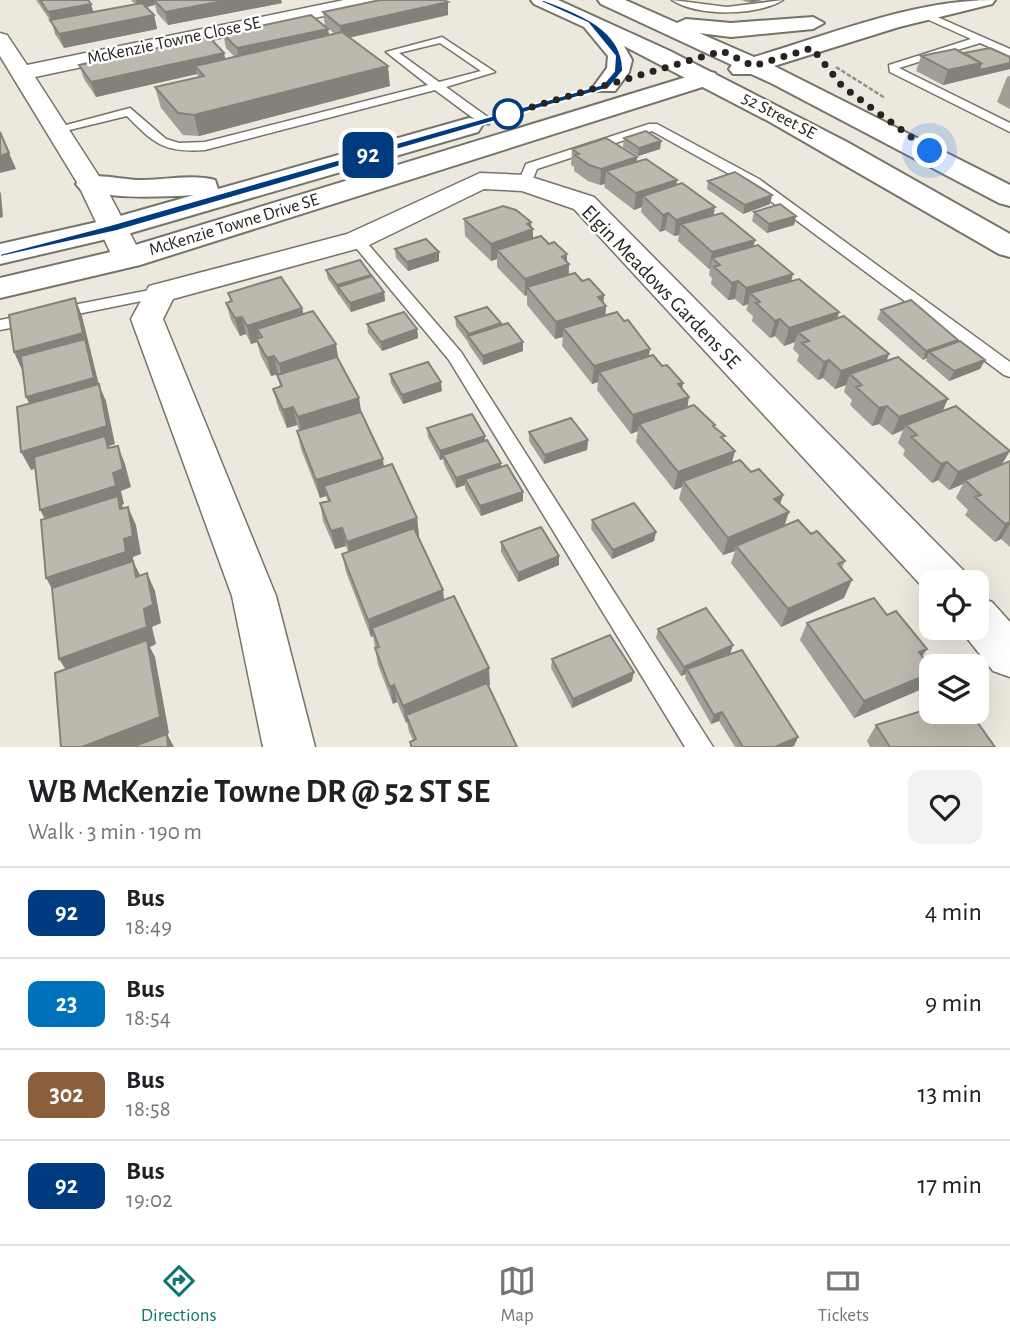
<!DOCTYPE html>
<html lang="en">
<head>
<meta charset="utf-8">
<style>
  body { margin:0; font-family:"Alegreya Sans",sans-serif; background:#f2f2f2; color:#202124; height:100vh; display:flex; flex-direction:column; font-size:26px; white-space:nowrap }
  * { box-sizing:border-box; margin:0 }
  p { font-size:23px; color:#757577 }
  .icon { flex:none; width:38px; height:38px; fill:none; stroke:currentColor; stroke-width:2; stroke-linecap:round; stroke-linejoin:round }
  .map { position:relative; height:747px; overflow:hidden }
  .sheet { display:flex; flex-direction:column; background:#fff; flex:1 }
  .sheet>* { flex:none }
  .badge { padding:0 14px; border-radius:10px; font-size:24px; line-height:46px }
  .fabs { position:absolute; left:919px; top:570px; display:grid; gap:14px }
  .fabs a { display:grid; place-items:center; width:70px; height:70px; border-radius:14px; background:#fff; box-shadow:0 7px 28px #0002; font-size:35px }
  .you { position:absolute; width:35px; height:35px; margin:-18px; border:5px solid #fff; border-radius:50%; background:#1a73e8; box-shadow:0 0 0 10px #1a73e833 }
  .map>.badge { position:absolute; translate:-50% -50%; box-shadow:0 0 0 4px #fff }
  .round { display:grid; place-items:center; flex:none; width:74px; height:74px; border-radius:14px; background:#f2f2f2 }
  .overview { display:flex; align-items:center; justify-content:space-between; height:119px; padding:0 28px }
  h1 { font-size:33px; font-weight:700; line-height:52px }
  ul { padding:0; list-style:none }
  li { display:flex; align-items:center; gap:21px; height:91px; padding:0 28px; border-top:2px solid #e0e0e0 }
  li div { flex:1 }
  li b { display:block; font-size:26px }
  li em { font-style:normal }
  li .badge { min-width:77px; font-weight:700; text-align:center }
  .tabs { display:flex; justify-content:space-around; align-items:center; height:98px; border-top:2px solid #e0e0e0; background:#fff; font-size:19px; color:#757577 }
  .tabs a { display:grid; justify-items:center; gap:4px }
  .tabs .active { color:#0f766e }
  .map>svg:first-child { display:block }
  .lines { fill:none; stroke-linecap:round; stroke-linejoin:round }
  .service-casing { stroke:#767369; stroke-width:3 }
  .minor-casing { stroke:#767369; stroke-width:3 }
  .tertiary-casing { stroke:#767369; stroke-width:4 }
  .secondary-casing { stroke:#767369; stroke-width:4 }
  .path { stroke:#939088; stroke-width:2.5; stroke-dasharray:4.5 2; stroke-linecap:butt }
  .service { fill:#fff; fill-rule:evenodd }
  .minor { fill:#fff; fill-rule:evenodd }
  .tertiary { fill:#fff; fill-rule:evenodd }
  .secondary { fill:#fff; fill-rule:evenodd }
  .wall { fill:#a29e95 }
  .shaded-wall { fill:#848179 }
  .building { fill:#bcb8ad; stroke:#848179; stroke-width:2 }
  .line { fill:#003b80; stroke:#fff; stroke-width:2 }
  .walk { stroke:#262420; stroke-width:7; stroke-dasharray:0 12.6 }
  .stop-dot { fill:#fff; stroke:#003b80; stroke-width:3.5 }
  .labels { text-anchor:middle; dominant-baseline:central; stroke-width:5; stroke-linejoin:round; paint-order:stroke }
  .far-street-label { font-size:18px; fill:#262420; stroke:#fff }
  .street-label { font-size:21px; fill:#262420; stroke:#fff }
</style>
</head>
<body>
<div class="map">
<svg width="1010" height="747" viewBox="0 0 1010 747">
  <rect width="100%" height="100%" fill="#ece8dd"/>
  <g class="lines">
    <defs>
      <path id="service" d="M672,0L727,7L783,0C757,16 698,17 672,0Z
        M920,12H926L1010,49V56L980,43L899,68L1010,123V132L890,72L889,65L971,39L920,16Z
        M442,37L495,72L446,87L489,118V124H481L435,90L205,150C165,153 154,144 127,116L57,133L51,129L130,108L166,139L179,143L205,142L428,85L386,52ZM440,43L481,71L439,82L399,53Z
        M649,124H657L759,179L1010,362V377L1004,375L749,185L652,131L537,169L530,186H520L518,183L526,164Z
        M357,236L362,237L461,352L713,747H685L449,360L352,243V237Z
        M160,288L168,293L166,296L58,318L50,313L58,308Z
        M31,314L37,315L39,319L37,323L0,330V320Z"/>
      <path id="minor" d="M344,0H380L371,6L35,77L104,184L143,258L139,264L128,267L117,264L113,258L78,184L0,56V33L7,35L27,65Z
        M480,173L525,175L594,197L963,570L969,583H931V596L574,209L522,191L484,189L367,246L173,299L163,319L276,596L315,747H263L232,596L131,319L149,286L347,234Z
        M976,596L992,602L1010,622V677L993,671L959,628H976Z"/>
      <path id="tertiary" d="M706,71L715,73L718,78L715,83L140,265L0,298V278L119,250Z
        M469,118L478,120L482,126L478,132L124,235L0,264V244L106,220L194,195C156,197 118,199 81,190L76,184L81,178C101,173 122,180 142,180C166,180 192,174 215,180L218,189Z"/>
      <path id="secondary" d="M531,0H558L670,51L847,142L1010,234V257L999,254L770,122L624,46L632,60L629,72L615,91H597L594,86L607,68L608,56L584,27L534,4Z
        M598,0H625L677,23L686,19L731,23L813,17L824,23L813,29L731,37L699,33L754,57C832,34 913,0 995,0L992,4L899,27L774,66L1010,185V206L999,203L771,83L751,74H733L729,69L732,65L601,4Z"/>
    </defs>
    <use href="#service" class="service-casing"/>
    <use href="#minor" class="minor-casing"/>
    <use href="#tertiary" class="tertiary-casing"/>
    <use href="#secondary" class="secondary-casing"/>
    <path class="path" d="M836,67L885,98"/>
    <use href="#service" class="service"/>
    <use href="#minor" class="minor"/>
    <use href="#tertiary" class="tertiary"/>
    <use href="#secondary" class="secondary"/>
  </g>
  <path class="wall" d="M36,0H88L93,12L135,4L131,0H281L282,3L168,25L157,13L155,5L146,7L154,15L157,29L64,48L55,34L52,23Z
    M741,0H762L750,3Z
    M323,12L448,15L349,38L390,86L199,136L183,135L161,108L155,87L198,77L197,74L96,97L84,79L79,65L224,53L225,59L235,57L226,48L223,34L328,29L329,35L335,34L325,26Z
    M964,53L1010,69L943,85L916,71L921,56Z
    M1010,76V109L997,102L1007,77Z
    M624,138L661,141L660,149L638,156L623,147Z
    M572,149L637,157V162L677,180L676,185L713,215L755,240L753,246L792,281L839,312L837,319L1002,465L1010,461V547L1001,539L995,542L965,515L968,510L956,498L963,484L949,490L938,480L932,483L903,455L905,450L898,443L903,430L892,435L879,424L872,426L850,405L852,400L844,392L846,385L835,389L823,378L818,380L797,361L799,355L793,349L795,342L784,346L775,336L770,338L752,321L753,316L746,310L748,304L743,306L735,299L728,300L711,284L712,278L709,275L710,269H709L678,241L679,235L674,236L665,230L660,232L641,212L642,207L634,210L604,187L605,184L600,185L588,181L574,171V167L571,165Z
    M708,181L772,195L770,204L743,214L707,189Z
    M754,212L796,216L794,225L767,233L752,221Z
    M464,219L531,222L533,238L549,244L567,254V262L569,264V275L582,281L604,295L603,303L606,306L605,316L650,349L648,357L683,383L682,388L689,397L687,407L715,425V427L724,441L735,451L732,462L751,472L783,495L780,505L784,526L811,534L845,561L842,568L844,598L781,627L731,563L735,551L723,555L679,499L682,487L674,490L636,442L638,431L631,434L597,390L598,382L592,384L562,346L563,337L555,339L527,305V295L525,296L497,267V259L491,261L465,236Z
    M395,249L439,252V261L408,271L396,258Z
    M326,270L371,275V276L384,292L385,301L351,312L328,279Z
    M228,293L302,308L303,314L339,362L384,467L417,518L419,536L418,537L444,600L490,685L488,686L517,747H410V742L413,740L409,732L407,722L406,723L397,702L393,704L378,665L373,636L371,637L346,572L342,554L348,552L346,546L335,549L323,521L320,503L328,501L326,496L320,498L301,449L297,431L299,430L297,425L287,428L278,407L273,389L280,386L277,375H279L278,374L271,376L261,356L257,342L251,344L246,334L240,336L231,320L226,303L230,301Z
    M881,310L958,340L957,342L985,360L980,369L949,381L926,361L927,358L923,360L877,319Z
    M455,317L501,326L523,342V351L483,365L469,345L468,342L456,326Z
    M367,324L417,329L418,338L382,351L368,333Z
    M390,374L442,391L403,404L391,383Z
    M427,428L485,441L501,463V467L523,501L481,516L465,489V485L456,488L444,464L443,459L440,460L428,437Z
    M529,432L588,440L587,450L544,464L529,441Z
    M592,520L656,532L654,541L612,559L591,529Z
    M501,542L559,565L518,582L501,552Z
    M807,623L922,657L931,669V675L922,689L854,718L800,640Z
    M658,629L733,645L730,654L798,737L794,746L791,747H735L719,721L711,724L685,678L686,674L681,676L656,638Z
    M552,659L632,681L572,708L551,668Z
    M963,718L995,747H870L867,741L876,725Z"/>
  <path class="shaded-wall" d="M136,0H154L155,5L139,9Z
    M228,0H281L282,3L168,25L165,12Z
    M750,0H762L750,3Z
    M448,2V15L342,39L340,26Z
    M91,4L95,17L52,22L48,12Z
    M154,15L157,29L64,48L59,34Z
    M328,29L330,43L240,63L237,48Z
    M224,53L227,67L195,66L197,74L96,97L91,82Z
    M981,63L976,77L943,85L948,70Z
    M1010,63V69L976,77L979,70Z
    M388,66L390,86L199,136L194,115Z
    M661,141L660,149L638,156L639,148Z
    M9,153L16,169L0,173V156Z
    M637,157L635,173L606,171L605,184L600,185L601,169Z
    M677,180L675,197L643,196L642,207L634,210L636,193Z
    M0,191L1,194L3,217L0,218Z
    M772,195L770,204L743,214L745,205Z
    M715,207L712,224H681L679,235L674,236L676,220Z
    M668,213L665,230L660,232L663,215Z
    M796,216L794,225L767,233L769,224Z
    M531,222V230L533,229V246L497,250V259L491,261V244Z
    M755,240L751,257L720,265L712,258L710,269H709L712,252Z
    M439,252V261L408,271L407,262Z
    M567,254V265L569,264L568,281L527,287V295L525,296V279L562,257Z
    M793,274L789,291L750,293L748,304L743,306L746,288Z
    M371,275L372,284L338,287L339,294H338L337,285Z
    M738,281L735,299L728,300L732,283Z
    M384,292L385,301L351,312L350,303Z
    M604,295L603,307L606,306L605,323L563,328V337L555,339L556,322L598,297Z
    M75,298L82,316L99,385L106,401L115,444L109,446L113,454L116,466L108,446L31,470L21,452L35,415L26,397L22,370L14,352Z
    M302,308L306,326L262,337L257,329L260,340L256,339L257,342L251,344L247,326Z
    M839,312L834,330L798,332L795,342L784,346L789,328Z
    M242,317L246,334L240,336L235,318Z
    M780,319L775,336L770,338L775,321Z
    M501,323V332L469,337V334Z
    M417,329L418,338L382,351L381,342Z
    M958,340L954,349L929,352L927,358L923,360L926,351Z
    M523,342V351L483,365V356Z
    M336,344L339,362L283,382L279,364Z
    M650,349L647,367L599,372L598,382L592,384L594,366Z
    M889,354L883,372L850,374L846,385L835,389L841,371Z
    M274,356L278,374L271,376L267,358Z
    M829,360L823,378L818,380L824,362Z
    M985,360L980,369L949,381L954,371Z
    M441,382L442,391L403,404L402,395Z
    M683,383L680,400L689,397L686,415L639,424L638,431L631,434L633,415L678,384Z
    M359,398L362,416L302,436L298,417Z
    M948,399L940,417L906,425L903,430L892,435L899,417Z
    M887,406L879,424L872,426L879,408Z
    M293,407L297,425L287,428L283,410Z
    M485,436V445L443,455V459L440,460V451Z
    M588,440L587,450L544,464L545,455Z
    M118,446L125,464L131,487L121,491L124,504L122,505L126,514L50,528L40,510L113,473Z
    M735,451L730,469L683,481L682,487L674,490L678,472Z
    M1010,451L999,469L965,480L963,484L949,490L958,472Z
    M383,459L385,477L324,486L326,496L320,498L316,480Z
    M947,462L938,480L932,483L941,464Z
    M501,463V472L465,479V485L456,488V478Z
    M523,492V501L481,516L480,506Z
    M783,495L777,513L774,499Z
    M128,507L136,525L141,554L133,557V561L142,579L136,577L56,596L46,578L124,539Z
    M789,512L783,530L736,546L735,551L723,555L728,538Z
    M417,518L419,536L351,560L347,542Z
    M1010,522V524L1001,539L995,542L1005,524Z
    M342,528L346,546L335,549L331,531Z
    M656,532L654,541L612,559L613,550Z
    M559,556V565L518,582V573Z
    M147,573L155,591L161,623L152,627L156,644L150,647L155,657L169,733L167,734L174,747H82L70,676L59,659L144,609Z
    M852,580L844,598L781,627L788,609Z
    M443,590L445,608L372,628L373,636L371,637L368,620Z
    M733,645L730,654L687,669L686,674L681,676L684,667Z
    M927,649L916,666L919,652Z
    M489,668L490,685L409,721L406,715L407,722L406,723L403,706Z
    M634,672L632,681L572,708L573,699Z
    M931,673V675L922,689L854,718L864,701Z
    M394,685L397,702L393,704L390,687Z
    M722,712L719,721L711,724L714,715Z
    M798,737L794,746L791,747H775Z"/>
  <path class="building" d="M40,0H88L91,4L48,12Z
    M154,0H228L165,12Z
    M380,0H444L448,2L340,26L323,12Z
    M142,3L154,15L59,34L50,20Z
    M311,15L328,29L237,48L223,34Z
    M342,32L388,66L194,115L178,113L155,87L204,76L195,66Z
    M209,37L224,53L91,82L79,65Z
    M990,48L1010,57V63L979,70L981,63L964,53Z
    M955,49L981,63L948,70L921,56Z
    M646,131L661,141L639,148L624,138Z
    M0,132L9,153L0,156Z
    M606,138L637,157L601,169L589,165L575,155L579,154L572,149Z
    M646,159L677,180L636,193L606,171Z
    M735,172L772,195L745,205L708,181Z
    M682,183L715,207L676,220L668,213L663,215L643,196Z
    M780,204L796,216L769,224L754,212Z
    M503,206L516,210L531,222L527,224L533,229L491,244L464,219Z
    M722,213L755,240L712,252L681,224Z
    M541,236L549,244L554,242L567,254L562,257L569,264L525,279L497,250Z
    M426,239L439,252L407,262L395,249Z
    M758,245L793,274L746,288L738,281L732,283L714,267L720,265L712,258Z
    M360,260L371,275L337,285L326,270Z
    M575,273L582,281L589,279L604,295L598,297L606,306L556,322L527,287Z
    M372,276L384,292L350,303L338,287Z
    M281,277L302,308L247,326L242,317L235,318L226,303L232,301L228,293Z
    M799,279L839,312L789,328L780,319L775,321L756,303L760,302L750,293Z
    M75,298L83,333L14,352L9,315Z
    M911,300L958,340L926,351L881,310Z
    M487,307L501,323L469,334L455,317Z
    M313,311L336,344L279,364L274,356L267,358L256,339L262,337L257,329Z
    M404,312L417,329L381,342L367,324Z
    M617,312L624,321L628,320L650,349L594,366L563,328Z
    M844,316L889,354L841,371L829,360L824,362L802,343L809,341L798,332Z
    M508,323L523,342L483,356L468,336Z
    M85,339L94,378L26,397L21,356Z
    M960,341L985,360L954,371L929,352Z
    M653,355L662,366L667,365L683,383L678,384L689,397L633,415L599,372Z
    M337,357L359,398L298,417L293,407L283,410L273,389L282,386L277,375Z
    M898,357L948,399L899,417L887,406L879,408L856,387L862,385L850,374Z
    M428,362L441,382L402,395L390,374Z
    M99,384L107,426L21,452L17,407Z
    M694,405L715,425L713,426L725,436L721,437L735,451L678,472L639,424Z
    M956,406L1010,451L958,472L947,462L941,464L911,437L917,435L906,425Z
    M361,412L383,459L316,480L297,431Z
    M472,414L485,436L440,451L427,428Z
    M571,418L588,440L545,455L529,432Z
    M105,436L108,448L118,446L123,469L113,473L116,486L40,510L34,457Z
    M487,440L501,463L456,478L443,455Z
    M740,460L751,472L759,469L783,495L774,499L789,512L728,538L683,481Z
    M1010,461V522L1005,524L975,497L981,495L965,480Z
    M392,464L417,518L347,542L342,528L331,531L320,503L330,501L324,486Z
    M507,465L523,492L480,506L465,479Z
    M118,496L120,509L128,507L133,536L124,539L126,552L46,578L41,520Z
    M634,503L656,532L613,550L592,520Z
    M798,520L811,534L817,531L845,561L838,564L852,580L788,609L736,546Z
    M541,527L559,556L518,573L501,542Z
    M414,528L443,590L368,620L342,554Z
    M133,561L136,577L147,573L153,605L144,609L147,627L59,659L52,588Z
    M454,596L489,668L403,706L394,685L390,687L375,648L379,647L372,628Z
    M874,598L887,615L896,611L927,649L919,652L931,669V673L864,701L807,623Z
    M706,608L733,645L684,667L658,629Z
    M610,635L634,672L573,699L552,659Z
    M147,640L160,717L82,747H61L55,673Z
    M742,650L798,737L775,747H743L722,712L714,715L687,669Z
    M487,683L517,747H412L410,742L416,739L406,715Z
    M931,708V712H959L963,718L972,715L995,747H890L876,725Z
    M167,734L168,747H132Z"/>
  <path class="line" d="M537,0H544C576,12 624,29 623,71L609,88L117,231L0,257V254L110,225L603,84L614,71L615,56L588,23Z"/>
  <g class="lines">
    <path class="walk" d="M508,114L722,51L753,66L812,48L842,86L930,151"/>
  </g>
  <circle class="stop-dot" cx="508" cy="114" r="14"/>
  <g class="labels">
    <g class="far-street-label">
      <text transform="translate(174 41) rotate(-12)">McKenzie Towne Close SE</text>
      <text transform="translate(779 116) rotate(28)">52 Street SE</text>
      <text transform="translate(234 225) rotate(-17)">McKenzie Towne Drive SE</text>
    </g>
    <g class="street-label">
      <text transform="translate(661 287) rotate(46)">Elgin Meadows Gardens SE</text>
    </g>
  </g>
</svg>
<div class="fabs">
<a><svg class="icon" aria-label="locate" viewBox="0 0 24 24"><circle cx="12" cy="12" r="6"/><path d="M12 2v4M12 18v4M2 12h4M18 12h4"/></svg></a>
<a><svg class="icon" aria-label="layers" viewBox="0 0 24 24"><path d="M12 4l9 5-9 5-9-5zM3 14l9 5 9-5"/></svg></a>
</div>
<div class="you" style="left:930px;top:151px"></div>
<b class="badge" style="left:368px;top:155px;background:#003b80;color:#fff">92</b>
</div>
<section class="sheet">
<div class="overview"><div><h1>WB McKenzie Towne DR @ 52 ST SE</h1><p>Walk · 3 min · 190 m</p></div><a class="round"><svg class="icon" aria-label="heart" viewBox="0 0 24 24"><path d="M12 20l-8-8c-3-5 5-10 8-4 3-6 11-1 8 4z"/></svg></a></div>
<ul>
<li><span class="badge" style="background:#003b80;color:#fff">92</span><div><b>Bus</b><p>18:49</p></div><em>4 min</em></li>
<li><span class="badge" style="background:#0072bc;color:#fff">23</span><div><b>Bus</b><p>18:54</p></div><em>9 min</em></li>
<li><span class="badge" style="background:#8b5e3c;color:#fff">302</span><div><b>Bus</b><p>18:58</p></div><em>13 min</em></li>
<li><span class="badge" style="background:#003b80;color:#fff">92</span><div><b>Bus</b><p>19:02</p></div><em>17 min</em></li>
</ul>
</section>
<nav class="tabs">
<a class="active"><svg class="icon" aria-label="directions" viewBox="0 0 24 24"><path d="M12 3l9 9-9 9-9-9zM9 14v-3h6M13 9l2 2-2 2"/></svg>Directions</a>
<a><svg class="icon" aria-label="map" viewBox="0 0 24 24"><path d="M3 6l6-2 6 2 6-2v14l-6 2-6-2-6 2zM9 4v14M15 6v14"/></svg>Map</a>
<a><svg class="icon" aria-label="tickets" viewBox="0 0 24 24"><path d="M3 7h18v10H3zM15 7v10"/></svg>Tickets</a>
</nav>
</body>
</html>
